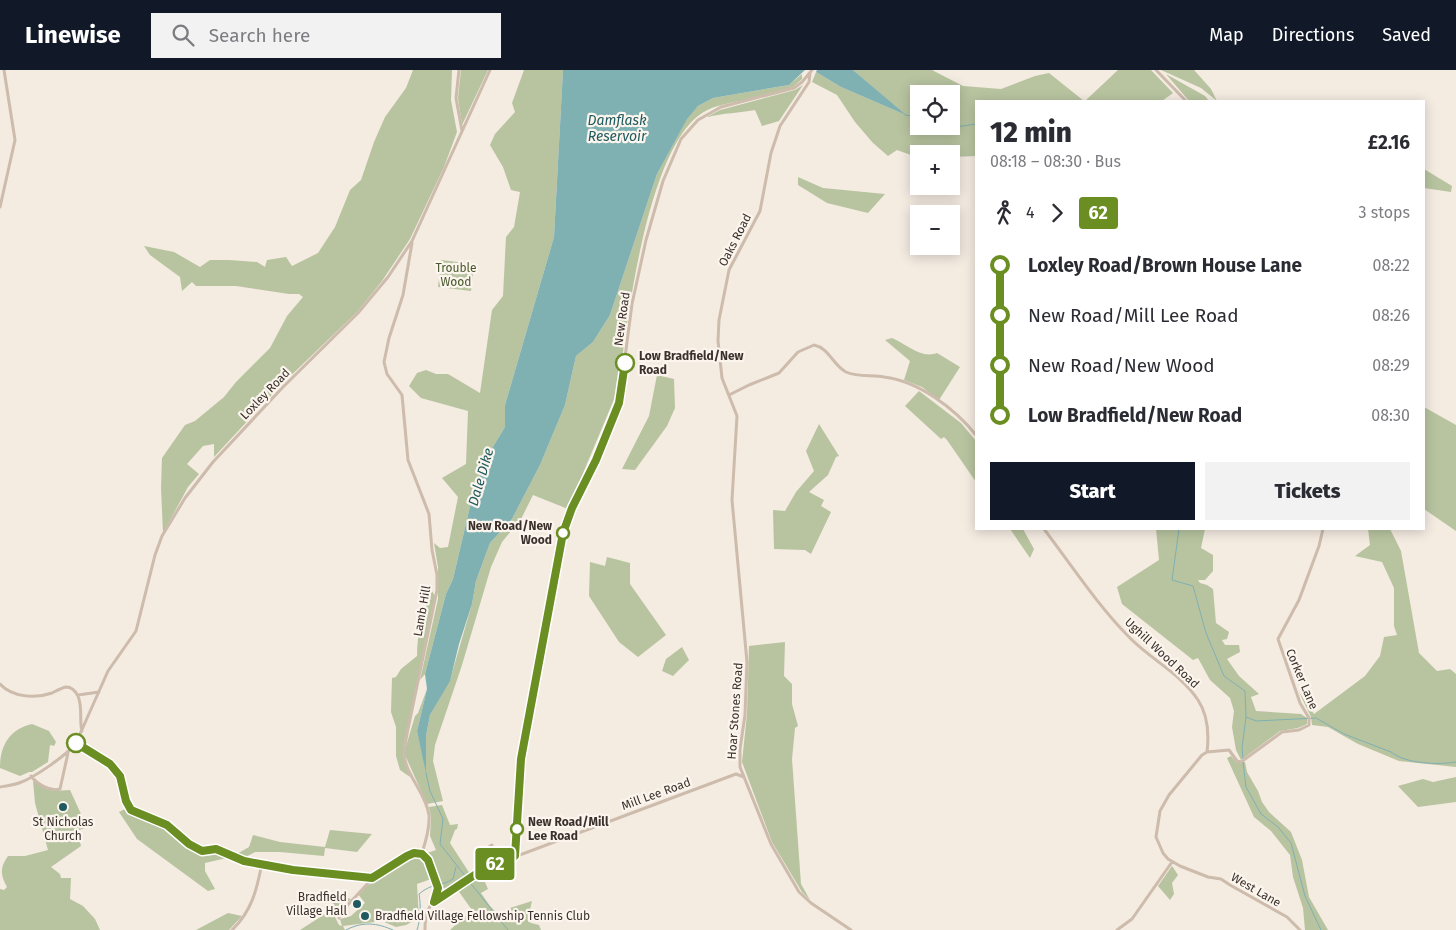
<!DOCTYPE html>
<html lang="en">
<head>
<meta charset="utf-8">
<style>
  body { margin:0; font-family:"Fira Sans",sans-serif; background:#f2f2f3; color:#2b2b33; height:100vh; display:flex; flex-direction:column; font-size:19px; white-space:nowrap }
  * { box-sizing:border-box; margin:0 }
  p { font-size:16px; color:#7c7c81 }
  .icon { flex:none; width:28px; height:28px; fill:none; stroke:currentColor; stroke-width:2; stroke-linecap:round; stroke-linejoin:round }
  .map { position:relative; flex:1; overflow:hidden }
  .drawer { position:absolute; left:975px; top:30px; width:450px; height:430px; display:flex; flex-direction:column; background:#fff; border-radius:0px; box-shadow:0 2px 12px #0003 }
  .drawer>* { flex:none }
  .badge { padding:0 10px; border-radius:4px; font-size:18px; line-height:32px }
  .buttons { position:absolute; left:910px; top:15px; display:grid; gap:10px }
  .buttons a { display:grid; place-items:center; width:50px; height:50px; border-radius:0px; background:#fff; box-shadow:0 2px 12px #0003; font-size:25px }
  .map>.badge { position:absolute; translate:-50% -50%; box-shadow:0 0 0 2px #fff }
  .legs { display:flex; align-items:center; gap:8px; height:55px; padding:0 15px; font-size:16px }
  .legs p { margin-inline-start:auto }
  .summary { display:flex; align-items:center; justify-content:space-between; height:85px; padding:0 15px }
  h1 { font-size:28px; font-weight:800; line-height:38px }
  .button { display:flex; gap:10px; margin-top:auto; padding:10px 15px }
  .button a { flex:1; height:58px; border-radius:0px; background:#111827; color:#fff; font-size:20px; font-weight:800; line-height:58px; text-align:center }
  .button a+a { background:#f2f2f3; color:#2b2b33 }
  ul { padding:0 15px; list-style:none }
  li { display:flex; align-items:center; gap:18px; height:50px; font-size:19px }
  li i { display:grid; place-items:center; width:8px; height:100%; margin:0 6px; background:currentColor }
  li i::after { content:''; width:12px; height:12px; margin:-6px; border:4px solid; border-radius:50%; background:#fff }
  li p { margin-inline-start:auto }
  li:first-child i { background:linear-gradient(#0000 50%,currentColor 0) }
  li:last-child i { background:linear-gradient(currentColor 50%,#0000 0) }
  header { display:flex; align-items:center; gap:30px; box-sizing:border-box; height:70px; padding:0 25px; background:#111827; color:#fff }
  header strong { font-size:24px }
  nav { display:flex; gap:28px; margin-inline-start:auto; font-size:18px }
  .search { width:350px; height:45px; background:#f2f2f3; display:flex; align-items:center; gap:12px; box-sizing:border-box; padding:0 18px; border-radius:0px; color:#7c7c81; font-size:19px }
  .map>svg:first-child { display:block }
  .green { fill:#b8c4a0; fill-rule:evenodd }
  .water { fill:#7fb0b2 }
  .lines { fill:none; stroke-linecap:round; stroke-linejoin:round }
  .stream { stroke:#7fb0b2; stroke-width:1 }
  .minor { stroke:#cdbbac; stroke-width:3 }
  .line-1-casing { stroke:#fff; stroke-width:11 }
  .line-1 { stroke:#6b8e23; stroke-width:8 }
  .stop-1-dot { fill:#fff; stroke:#6b8e23; stroke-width:2.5 }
  .poi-dot { fill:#1f5a5e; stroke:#fbf5ee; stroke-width:2 }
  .labels { text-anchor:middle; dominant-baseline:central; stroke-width:4.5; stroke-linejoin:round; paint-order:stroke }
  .street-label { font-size:12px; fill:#3b302b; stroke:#fbf5ee }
  .park-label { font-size:12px; fill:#4a5a2e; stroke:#fbf5ee }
  .stop-label { font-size:12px; font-weight:bold; fill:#3b302b; stroke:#fbf5ee; text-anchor:start }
  .poi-label { font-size:12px; fill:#3b302b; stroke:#fbf5ee }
  .water-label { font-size:14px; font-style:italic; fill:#1f5a5e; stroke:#fbf5ee }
</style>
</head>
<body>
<header>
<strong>Linewise</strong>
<div class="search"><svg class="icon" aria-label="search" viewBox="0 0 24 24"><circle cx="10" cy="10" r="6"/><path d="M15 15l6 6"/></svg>Search here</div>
<nav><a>Map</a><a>Directions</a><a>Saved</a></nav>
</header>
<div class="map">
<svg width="1456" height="860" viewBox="0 0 1456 860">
  <rect width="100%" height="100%" fill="#f4ebe1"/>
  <path class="green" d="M413,0H452L451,30L457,62L444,97L410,169L382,211L357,242L280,316L214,387V374L203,376L187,394L199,404L188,417L163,463L161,418L162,388L185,355L195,351L224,327L236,312L270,278L287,246L303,227L299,224H289L236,216H196L192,212L182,221L180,207L150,185L144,176L174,182L200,197L210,190H229L257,192L265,197L267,190L286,187L292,196L318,183L335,157L350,120L361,110L374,72L385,47L406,18Z
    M461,0H488L462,55L458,28Z
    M524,0H563L554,167L505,335V357L485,390L472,428L453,509L446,524L425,604L420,610L438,529V497L434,473L440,478L448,477L458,427L442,408L466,394L468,341L421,328L409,316L417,303L426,300L436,304H448L480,323L492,240L503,226L506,167L514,157L520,122L511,120L503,97L490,75L495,64L515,42L512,33Z
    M853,0H932L963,16L1001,19L1035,6L1049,3L1084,31H976V86L951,87V84H919V88L897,80L888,86L873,73L855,52L837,25L812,12L816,2L841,17L904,44ZM919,24H951V56H919Z
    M1118,0H1151L1173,23L1162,31H1085Z
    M1161,0H1194L1211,19L1217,31L1201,18Z
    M802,4V9L793,17C778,21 763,25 749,29C733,33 716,34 702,43C647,79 627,250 619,314L615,327L568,439L533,425L521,449L502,472L491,497L462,595L435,675L433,691L443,731L427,734L404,683L415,646L418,643L427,619L417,661L426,699V666L430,645L450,610L472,534L476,511L490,473L512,449L540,395L565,335L576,286L593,272L610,245L657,104L687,48L698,36L713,28L789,15Z
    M1166,4L1205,26L1209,31H1189Z
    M803,15L779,51L762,56L755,40C739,43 724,43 707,47L720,40L795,20Z
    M1424,99L1452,116L1451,122L1424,118Z
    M798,107L823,118L885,124L868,143L827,133L798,115Z
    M441,190L474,194L471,221L438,217Z
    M892,268C907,274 920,289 937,283L960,297L939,330L922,317L904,310L910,291L885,270Z
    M657,305L674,309L675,338L667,356L635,400L622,399L649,346Z
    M919,321L961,353L976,371V412L947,370L944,367L941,369L905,336Z
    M1424,337L1456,355V461L1424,439Z
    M819,354L839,386L836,387L828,405L809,422L824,430L821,436L831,442L811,484L805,480L774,479L773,440L785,441L796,422L814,401L806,381Z
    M1010,459H1023L1034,479L1030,488Z
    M1156,459H1205L1201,478L1213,485V501L1205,510H1198L1200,513L1207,515L1213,519L1216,553L1229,562L1227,569L1222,570L1225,575H1239L1240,582L1227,589L1239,606L1259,624L1251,627L1256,641L1301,644L1307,648V654L1298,658L1280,661L1241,690L1236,680L1232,657L1234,641L1230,628L1210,610L1198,588L1193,590L1122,534L1117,517L1159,490Z
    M1368,459H1390L1401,481L1419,583L1437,601L1450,599L1456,604V697L1399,691L1358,674L1328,657L1312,655L1311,647L1299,622L1314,644L1365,606L1380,586L1384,567L1397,565L1394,556V518L1382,492L1355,486L1370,475Z
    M607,487L630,493V514L666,565L638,587L619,572L589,526L590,492L605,496Z
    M432,521L435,526L404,674L403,685L410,707L400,700L396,686V657L391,642L392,608L396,607L401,599L417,586C417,563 423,542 432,521Z
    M785,572L784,606L792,614V634L798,656L795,658L792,689L801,814L810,830L802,822L772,772L742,692L747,644L749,576Z
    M682,577L689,590L673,606L662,601L666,589Z
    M32,654L49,661L56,672L54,676L50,675L48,692L32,702H29L20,706L0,698C0,675 10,659 32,654Z
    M1231,686L1236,692H1245L1247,702L1258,721L1262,732L1269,742L1291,762L1302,790L1309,827L1328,860H1305L1303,838L1293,807L1290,785L1271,761L1254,747L1227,688Z
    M1456,707V732L1418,737L1398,716L1423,709L1433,712Z
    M33,711L53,721L70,720L87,757L77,761L81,776L51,797L60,804L61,808H71L70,829L83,836L95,849L100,860H0V819L4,820L7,817C0,805 0,797 8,786H25L48,780L35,733Z
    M442,735L450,755L458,754L457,759L455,760L450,773L470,804L445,819L438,815L427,783L436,780L430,766L431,747L429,737Z
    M127,738L138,746L166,757L198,783L217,782L231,787L205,793V801L215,819L208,821L137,769L119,742Z
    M330,760L372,764L357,782L325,778L324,786L280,782H255L242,789L235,785L249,777L253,765L280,772L325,777Z
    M416,786L424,789L431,809L417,814L419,848L406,855L396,857L382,851L343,856L345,860H300L331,840L333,833H338L340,826L351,829L334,845L339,855L342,856L340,849L351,846L365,833L358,824L360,821L393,798Z
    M1172,796L1178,805L1172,813L1174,824L1170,830L1158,816Z
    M481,803L488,819L481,823L490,836L497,843L502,844L510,838L532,831L528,848L531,853L539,855L541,860H450L472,840L457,819Z
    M228,843L242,846L229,860H196Z"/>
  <path class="water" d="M563,0H805L789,15L713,28L698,36L687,49L657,104L610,245L593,272L576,286L565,335L540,395L512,449L490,473L476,511L472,534L459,574L450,611L430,645L426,666V703L417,661L427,619L425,604L446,524L453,509L472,428L485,390L505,357V335L554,167Z
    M817,0H853L906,45L841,17L816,2Z"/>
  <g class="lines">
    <path class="stream" d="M905,45L919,47
      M943,56L956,57L976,54
      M1179,459L1172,510L1193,516L1206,563L1224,606L1245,621L1246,647L1242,678L1243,688
      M1246,647L1256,651L1316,648L1344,664L1391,682C1406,694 1438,695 1456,692
      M1243,692L1246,717L1261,744L1278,757L1291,773L1305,826L1321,860
      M426,703L430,721L443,749L440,774L466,807
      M468,810L508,860
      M346,860C363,851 377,853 393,860
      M417,860C421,848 421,837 419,824C433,812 441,817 453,809L456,797"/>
    <path class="minor" d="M459,0L456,28L462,61
      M1156,0L1186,31
      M810,3L809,12L780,56L771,83L760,141L729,200L719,250L718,271L722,308L737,346L732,430L747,592L745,645L740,679V697L771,774L799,822L811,833L851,860
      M0,137L15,70L4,0
      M412,173L403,225L389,268L384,292L387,304L402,325L408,390L429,444L432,480L437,505V520L407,664C406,671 404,677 404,684C406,706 426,723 429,745C430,758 426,771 422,783
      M729,325L749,315L779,303L798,282L814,275C829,278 833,295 846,302C857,307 872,305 884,307C919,311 955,339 976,365
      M1044,459C1072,496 1098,536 1131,569C1152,590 1182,605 1198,630C1208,645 1209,665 1207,682
      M0,614C12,627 35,629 52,623C56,621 61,618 66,617C72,617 76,622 78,626C83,638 79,651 82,661
      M78,625L99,622
      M76,673L109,694L115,700L120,706L126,731L131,740L167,755L189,774L202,781L216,779L244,791L293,800L373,808L407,786L414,783H422
      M31,706C37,714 50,722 60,719L68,683
      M0,717C6,716 13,715 19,713C34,708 67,685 76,673L108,601L136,561L155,485L162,466L185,428L213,392L283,317L358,243L388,207L412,171L490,0
      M486,779L492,775
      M482,780L486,779L493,795
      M422,783C436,794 429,814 446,823
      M515,786L521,689L563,463L566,452L596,390L619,333L632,234L646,170L663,111L681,69L698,50L721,37L794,18L802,12L812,0
      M434,832L438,818
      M339,848L343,840L372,809
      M232,860C252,841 257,819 262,793
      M425,860C425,854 425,846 428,840C436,823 475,804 493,795L736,704L744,707
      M1117,860L1132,849L1172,792
      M1300,860L1287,847L1230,815L1221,809L1208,807L1180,796L1168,789L1163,783L1156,767L1160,741L1169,725L1202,685L1207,682L1229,680L1237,691L1241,692L1282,662L1299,660L1309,655V648L1300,633L1278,569L1299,530L1319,476L1323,459"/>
  </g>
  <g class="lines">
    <defs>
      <path id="line-1" d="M76,673L110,694L120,706L126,731L131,740L167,755L189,774L202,781L216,779L244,791L293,800L372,808L407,786L414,783L422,784L428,790L438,818L434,832L476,804L515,786L521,689L563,463L572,438L596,390L619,333L625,293"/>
    </defs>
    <use href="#line-1" class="line-1-casing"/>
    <use href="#line-1" class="line-1"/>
  </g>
  <g class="stop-1-dot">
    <circle cx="625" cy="293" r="9"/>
    <circle cx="563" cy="463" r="6"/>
    <circle cx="76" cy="673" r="9"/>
    <circle cx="517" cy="759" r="6"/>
  </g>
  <g class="poi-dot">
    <circle cx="63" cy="737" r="5"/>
    <circle cx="357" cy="834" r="5"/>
    <circle cx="365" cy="846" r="5"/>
  </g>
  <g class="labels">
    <g class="street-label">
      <text transform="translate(735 170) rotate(-63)">Oaks Road</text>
      <text transform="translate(622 249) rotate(-82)">New Road</text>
      <text transform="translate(265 324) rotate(-46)">Loxley Road</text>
      <text transform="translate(422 541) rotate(-80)">Lamb Hill</text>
      <text transform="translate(1162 583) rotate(43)">Ughill Wood Road</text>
      <text transform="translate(1302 609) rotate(67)">Corker Lane</text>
      <text transform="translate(735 641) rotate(-86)">Hoar Stones Road</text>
      <text transform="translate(656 724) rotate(-20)">Mill Lee Road</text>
      <text transform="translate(1256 820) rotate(30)">West Lane</text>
    </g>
    <g class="park-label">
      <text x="456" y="198">Trouble<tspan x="456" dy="14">Wood</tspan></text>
    </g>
    <g class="stop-label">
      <text x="639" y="286">Low Bradfield/New<tspan x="639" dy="14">Road</tspan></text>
      <text x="552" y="456" text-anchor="end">New Road/New<tspan x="552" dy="14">Wood</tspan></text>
      <text x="528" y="752">New Road/Mill<tspan x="528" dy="14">Lee Road</tspan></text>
    </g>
    <g class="poi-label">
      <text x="63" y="752">St Nicholas<tspan x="63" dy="14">Church</tspan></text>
      <text x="347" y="827" text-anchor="end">Bradfield<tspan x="347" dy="14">Village Hall</tspan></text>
      <text x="375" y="846" text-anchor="start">Bradfield Village Fellowship Tennis Club</text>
    </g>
    <g class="water-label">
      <text x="617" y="50">Damflask<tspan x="617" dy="16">Reservoir</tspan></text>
      <text transform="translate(481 407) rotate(-74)">Dale Dike</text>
    </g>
  </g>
</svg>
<div class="buttons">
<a><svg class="icon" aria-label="locate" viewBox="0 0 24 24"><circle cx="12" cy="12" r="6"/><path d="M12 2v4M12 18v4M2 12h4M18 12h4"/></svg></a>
<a>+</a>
<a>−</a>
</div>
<b class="badge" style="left:495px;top:794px;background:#6b8e23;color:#fff">62</b>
<section class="drawer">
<div class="summary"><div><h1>12 min</h1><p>08:18 – 08:30 · Bus</p></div><b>£2.16</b></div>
<div class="legs"><svg class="icon" aria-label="walk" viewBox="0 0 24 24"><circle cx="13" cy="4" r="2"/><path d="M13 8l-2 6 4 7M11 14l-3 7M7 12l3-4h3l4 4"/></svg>4<svg class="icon" aria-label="forward" viewBox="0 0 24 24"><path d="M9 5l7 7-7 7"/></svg><b class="badge" style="background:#6b8e23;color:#fff">62</b><p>3 stops</p></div>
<ul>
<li><i style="color:#6b8e23"></i><b>Loxley Road/Brown House Lane</b><p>08:22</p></li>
<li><i style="color:#6b8e23"></i><span>New Road/Mill Lee Road</span><p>08:26</p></li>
<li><i style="color:#6b8e23"></i><span>New Road/New Wood</span><p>08:29</p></li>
<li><i style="color:#6b8e23"></i><b>Low Bradfield/New Road</b><p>08:30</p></li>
</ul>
<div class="button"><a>Start</a><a>Tickets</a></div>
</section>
</div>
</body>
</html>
